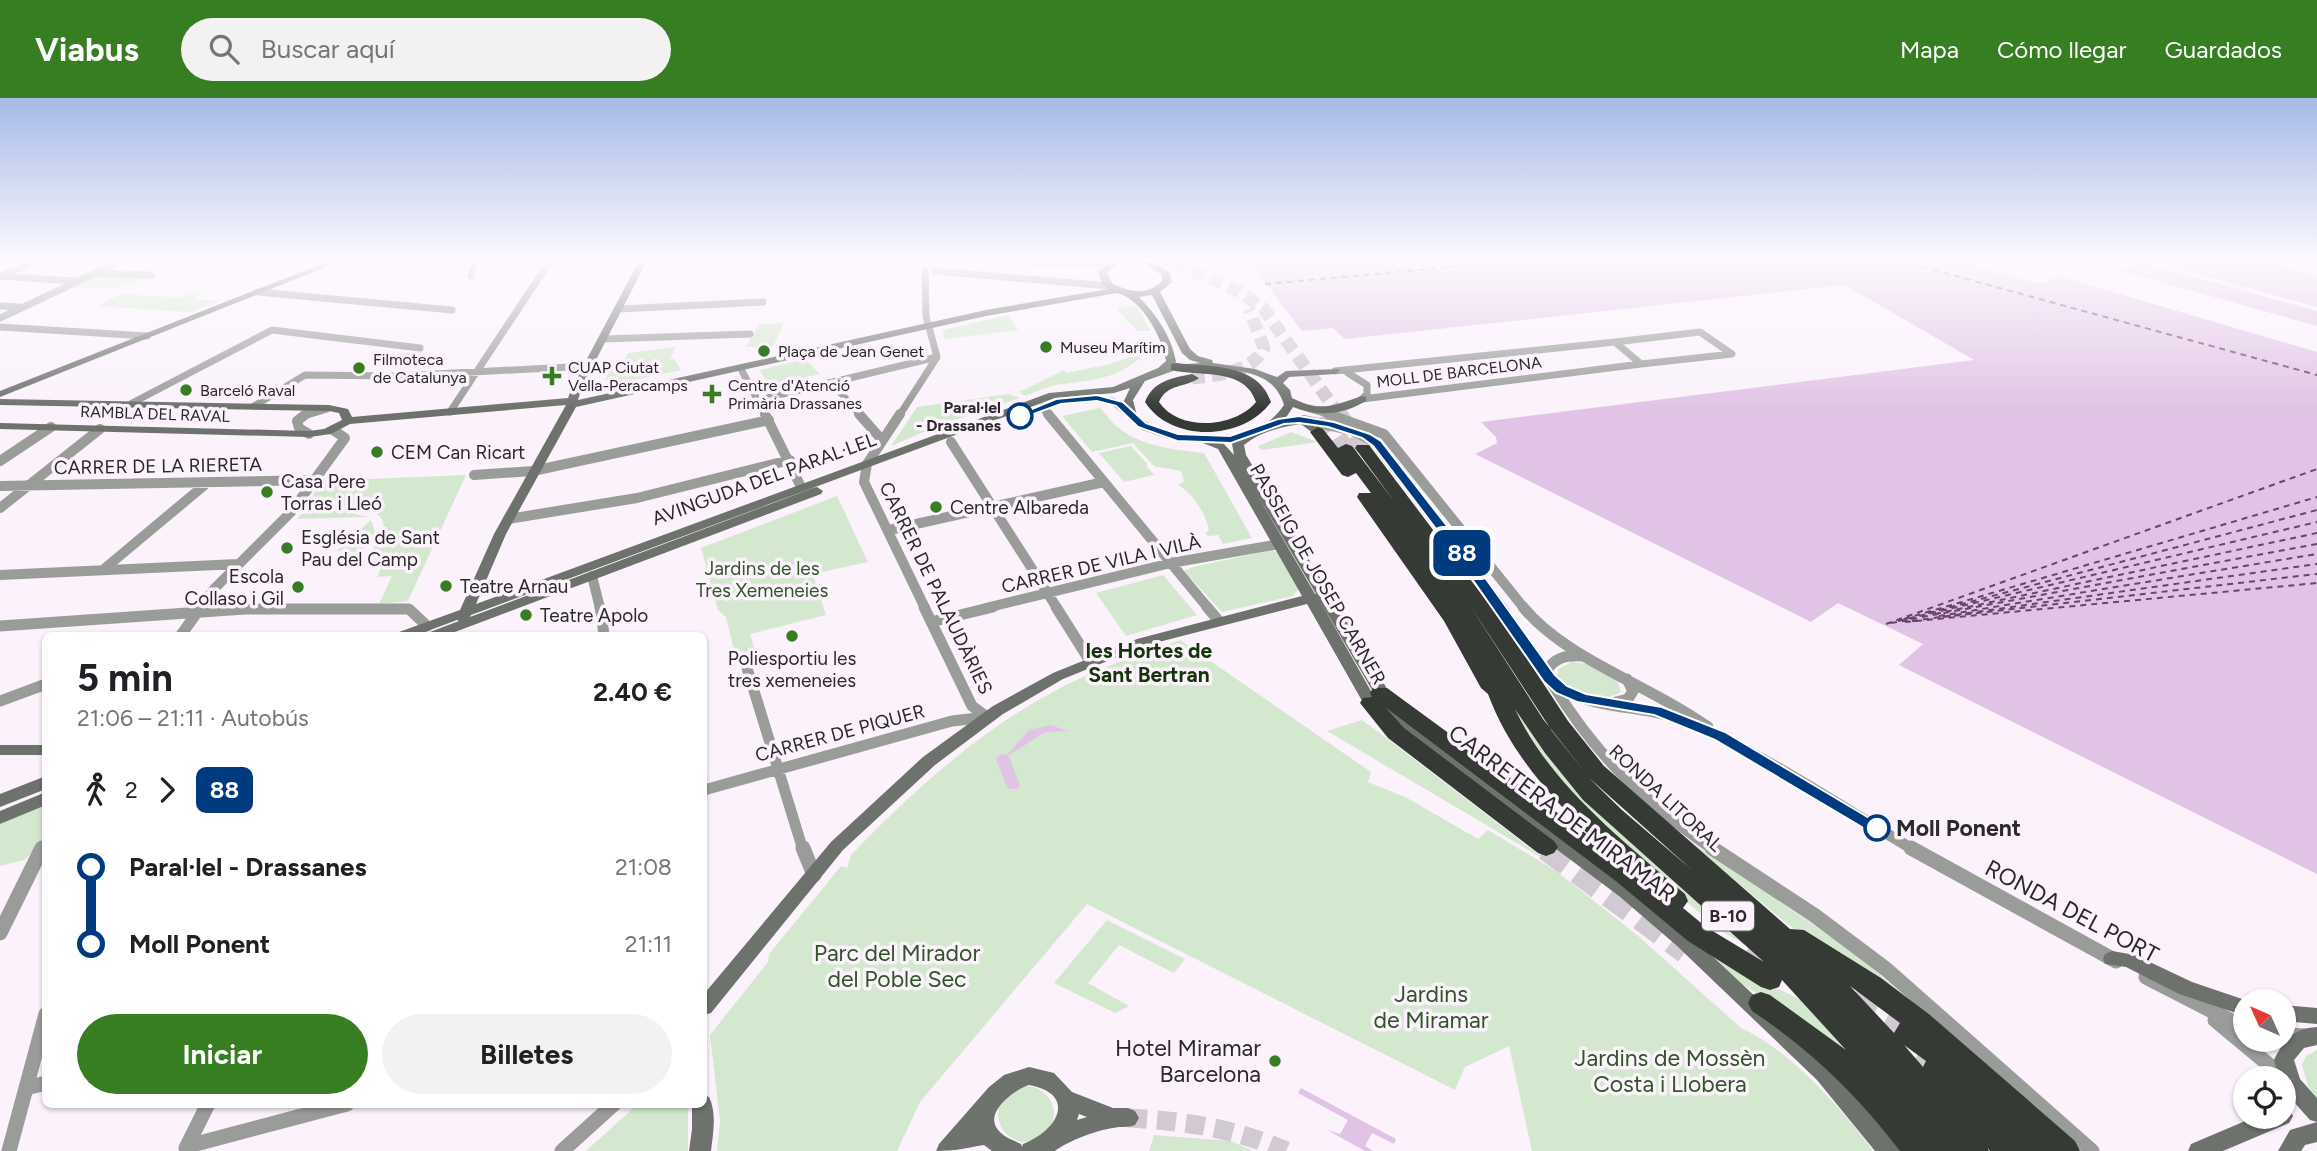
<!DOCTYPE html>
<html lang="es">
<head>
<meta charset="utf-8">
<style>
  body { margin:0; font-family:Figtree,sans-serif; background:#f2f2f2; color:#202124; height:100vh; display:flex; flex-direction:column; font-size:26px; white-space:nowrap }
  * { box-sizing:border-box; margin:0 }
  p { font-size:23px; color:#757577 }
  .icon { flex:none; width:38px; height:38px; fill:none; stroke:currentColor; stroke-width:2; stroke-linecap:round; stroke-linejoin:round }
  .map { position:relative; flex:1; overflow:hidden }
  .drawer { position:absolute; left:42px; top:534px; width:665px; height:476px; display:flex; flex-direction:column; background:#fff; border-radius:10px; box-shadow:0 2px 5px #0004 }
  .drawer>* { flex:none }
  .badge { padding:0 14px; border-radius:10px; font-size:24px; line-height:46px }
  .needle { width:46px; rotate:315deg }
  .buttons { position:absolute; left:2233px; top:891px; display:grid; gap:14px }
  .buttons a { display:grid; place-items:center; width:63px; height:63px; border-radius:50%; background:#fff; box-shadow:0 2px 5px #0004; font-size:35px }
  .map>.badge { position:absolute; translate:-50% -50%; box-shadow:0 0 0 4px #fff }
  .legs { display:flex; align-items:center; gap:10px; height:77px; padding:0 35px; font-size:23px }
  .legs p { margin-inline-start:auto }
  .headline { display:flex; align-items:center; justify-content:space-between; height:119px; padding:0 35px }
  h1 { font-size:38px; font-weight:700; line-height:52px }
  .primary-button { display:flex; gap:14px; margin-top:auto; padding:14px 35px }
  .primary-button a { flex:1; height:80px; border-radius:42px; background:#377e23; color:#fff; font-size:28px; font-weight:700; line-height:80px; text-align:center }
  .primary-button a+a { background:#f2f2f2; color:#202124 }
  ul { padding:0 35px; list-style:none }
  li { display:flex; align-items:center; gap:24px; height:77px; font-size:26px }
  li i { display:grid; place-items:center; width:10px; height:100%; margin:0 9px; background:currentColor }
  li i::after { content:''; width:18px; height:18px; margin:-9px; border:5px solid; border-radius:50%; background:#fff }
  li p { margin-inline-start:auto }
  li:first-child i { background:linear-gradient(#0000 50%,currentColor 0) }
  li:last-child i { background:linear-gradient(currentColor 50%,#0000 0) }
  header { display:flex; align-items:center; gap:42px; box-sizing:border-box; height:98px; padding:0 35px; background:#377e23; color:#fff }
  header strong { font-size:33px }
  nav { display:flex; gap:38px; margin-inline-start:auto; font-size:24px }
  .search { width:490px; height:63px; background:#f2f2f2; display:flex; align-items:center; gap:18px; box-sizing:border-box; padding:0 24px; border-radius:38px; color:#757577; font-size:26px }
  .map>svg:first-child { display:block }
  .green { fill:#d4e8cf }
  .water { fill:#e1c4e5 }
  .lines { fill:none; stroke-linecap:round; stroke-linejoin:round }
  .canal { fill:#e1c4e5; fill-rule:evenodd }
  .ferry { stroke:#6b436f; stroke-width:2; stroke-dasharray:6 5; stroke-linecap:butt }
  .secondary-tunnel { stroke:#d2cad2; stroke-width:19; stroke-dasharray:19 10; stroke-linecap:butt }
  .highway-tunnel-far3 { stroke:#d2cad2; stroke-width:13; stroke-dasharray:13 7; stroke-linecap:butt }
  .highway-tunnel-far2 { stroke:#d2cad2; stroke-width:17; stroke-dasharray:17 9; stroke-linecap:butt }
  .highway-tunnel-far1 { stroke:#d2cad2; stroke-width:21; stroke-dasharray:21 10; stroke-linecap:butt }
  .highway-tunnel { stroke:#d2cad2; stroke-width:26; stroke-dasharray:26 13; stroke-linecap:butt }
  .street-far3 { stroke:#999c98; stroke-width:7 }
  .street-far2 { stroke:#999c98; stroke-width:10 }
  .street-far1 { stroke:#999c98; stroke-width:11 }
  .street { stroke:#999c98; stroke-width:15 }
  .secondary { fill:#6d726c; fill-rule:evenodd }
  .highway { fill:#353b34; fill-rule:evenodd }
  .line-1 { fill:#003b80; stroke:#fff; stroke-width:2 }
  .poi-dot { fill:#377e23; stroke:#fbf2fc; stroke-width:2.5 }
  .stop-1-dot { fill:#fff; stroke:#003b80; stroke-width:3.5 }
  .labels { text-anchor:middle; dominant-baseline:central; stroke-width:7; stroke-linejoin:round; paint-order:stroke }
  .far-poi-label { font-size:16px; fill:#2c292c; stroke:#fbf2fc; text-anchor:start }
  .far-street-label { font-size:16px; fill:#2c292c; stroke:#fbf2fc }
  .far-stop-label { font-size:16px; font-weight:bold; fill:#2c292c; stroke:#fbf2fc; text-anchor:end }
  .shield { fill:#fbf2fc; stroke:#6a656a; stroke-width:2 }
  .shield-label { font-size:18px; font-weight:bold; fill:#2c292c }
  .poi-label { font-size:19px; fill:#2c292c; stroke:#fbf2fc; text-anchor:start }
  .street-label { font-size:19px; fill:#2c292c; stroke:#fbf2fc }
  .park-label { font-size:19px; fill:#305627; stroke:#fbf2fc }
  .neighbourhood-label { font-size:21px; font-weight:bold; fill:#133509; stroke:#fbf2fc }
  .near-street-label { font-size:23px; fill:#2c292c; stroke:#fbf2fc }
  .near-stop-label { font-size:23px; font-weight:bold; fill:#2c292c; stroke:#fbf2fc; text-anchor:start }
  .near-park-label { font-size:23px; fill:#305627; stroke:#fbf2fc }
  .near-poi-label { font-size:23px; fill:#2c292c; stroke:#fbf2fc; text-anchor:end }
</style>
</head>
<body>
<header>
<strong>Viabus</strong>
<div class="search"><svg class="icon" aria-label="search" viewBox="0 0 24 24"><circle cx="10" cy="10" r="6"/><path d="M15 15l6 6"/></svg>Buscar aquí</div>
<nav><a>Mapa</a><a>Cómo llegar</a><a>Guardados</a></nav>
</header>
<div class="map">
<svg width="2317" height="1053" viewBox="0 0 2317 1053">
  <rect width="100%" height="100%" fill="#fbf2fc"/>
  <path class="green" d="M97,178H153C125,192 100,191 69,189Z
    M187,194L202,195L192,201L219,203L190,214L97,208L121,196L182,200L187,197L182,196Z
    M1136,207L1151,233H1137L1117,211Z
    M1008,217L1018,232L944,241L943,232Z
    M784,225L773,249H746L759,226Z
    M675,249L670,261H674L681,272L617,286L605,282L613,264L623,263L628,255Z
    M1140,255L1143,257C1119,282 1088,282 1057,287C1046,289 1035,294 1025,298L1019,294L1064,272L1066,275L1110,266Z
    M805,261L820,276L768,287L760,272Z
    M1009,296L1020,300L935,329L891,348L917,309Z
    M1100,310C1106,315 1109,322 1115,327C1138,348 1174,352 1204,355L1252,440L1223,446L1218,437L1208,438L1205,435L1209,433C1207,416 1192,395 1178,387L1184,383L1181,373L1154,368L1133,345L1092,354L1062,318Z
    M1291,334L1318,344L1261,352L1258,348Z
    M1131,348L1148,367L1146,368L1154,377L1124,384L1099,355Z
    M466,377L408,503L379,506L392,478L377,479L388,455L370,454C412,406 346,405 314,410L312,399L320,383Z
    M837,398L868,464L813,476L826,517L750,536L757,559L737,564L726,519L718,512L701,450Z
    M338,412L368,419L297,421L301,416Z
    M371,422L375,434L360,454L337,453Z
    M1272,452L1278,455L1299,490L1293,498L1222,514L1184,473L1193,469Z
    M1163,477L1197,517L1126,538L1096,495Z
    M1180,542L1371,674L1368,684L1407,700L1478,741L1488,732L1556,773L1637,837L1741,930C1790,952 1841,1010 1873,1053H1532L1509,948L1465,969L1455,992L1087,806L920,1004L897,1053H717L720,1023L710,937L768,864L769,856L841,768L847,770L851,757C910,696 975,636 1051,595C1091,573 1137,557 1180,542Z
    M1572,564L1588,566L1617,582L1621,594C1602,607 1574,593 1558,579V571Z
    M1502,587L1609,725L1749,849L1723,834L1651,774L1586,711L1526,638Z
    M1362,622L1373,630L1547,763L1327,633Z
    M45,707V744L24,762L0,768V726Z
    M1679,736L1858,857L1991,974L1785,824Z
    M1107,822L1185,861L1174,875L1119,847L1088,885L1129,908L1115,915L1054,885Z
    M1705,851L1735,871L1810,906L1860,963L1739,884Z
    M2317,952V1000L2308,988L2302,967L2306,958Z
    M998 1016a28 28 0 1 1 56 0a28 28 0 1 1-56 0Z
    M638,1006H688V1053H586Z
    M1154,1037L1231,1043L1253,1053H1149Z"/>
  <path class="water" d="M1249,163H1961L2035,185H2045L2058,178L2317,254V776L1899,567L1923,546L1838,505L1811,524L1475,356L1497,345L1496,339L1481,324L1974,262L1845,187L1345,241L1333,230L1302,233Z
    M2149,163H2264L2317,177V209Z
    M2139,164L2317,213V228L2121,173Z
    M1051,627L1068,633L1045,634L1002,662L1029,632Z
    M1301,990L1396,1041L1394,1046L1372,1035L1365,1048L1374,1053H1365L1327,1032L1340,1036L1348,1022L1298,995Z"/>
  <g class="lines">
    <path class="canal" d="M1003,656L1008,658L1010,661L1020,687L1018,691H1008L1006,687L996,661L998,658Z"/>
    <path class="ferry" d="M1901,163L2317,277
      M1265,186L1516,163
      M1928,515L2317,412
      M1935,516L2317,435
      M1939,518L2317,456
      M1943,519L2317,476
      M1904,521L2317,399
      M1911,521L2317,446
      M1898,523L2317,424
      M1912,523L2317,466
      M1905,524L2317,485
      M1891,525L1909,522
      M1886,526L2317,371"/>
    <path class="secondary-tunnel" d="M1128,1020C1183,1023 1235,1030 1286,1053"/>
    <path class="highway-tunnel-far3" d="M1174,163L1238,193L1263,210L1340,318
      M1192,280C1218,277 1251,275 1264,250L1249,211"/>
    <path class="highway-tunnel-far2" d="M1339,316L1363,350
      M1324,317L1346,351"/>
    <path class="highway-tunnel-far1" d="M1546,749L1550,752"/>
    <path class="highway-tunnel" d="M1547,750L1686,853
      M1746,854L1785,875
      M1851,904L1907,934
      M1884,937L1936,971"/>
    <path class="street-far3" d="M986,163L1109,166
      M935,173L1110,188
      M99,175L152,177
      M0,178L74,183
      M2,178L34,163
      M471,178L475,163
      M258,194L452,212
      M0,208L19,209
      M618,211L763,204
      M0,220L121,163
      M0,229L147,238
      M603,241L750,236
      M1615,244L1700,234L1732,256L1641,266
      M741,271L766,318
      M1335,273L1615,244L1641,266L1362,301
      M1348,275L1367,287V296L1362,301
      M832,285L861,318
      M758,302L937,259
      M132,305L272,232L420,250
      M254,308L305,277L396,278L588,268
      M1042,309L1049,318
      M1310,311L1334,318
      M450,314L550,163
      M304,318L327,311
      M899,318L937,259L926,218L925,172"/>
    <path class="street-far2" d="M306,316L297,323L299,330L309,336
      M765,316L801,389
      M859,316L882,342
      M900,316L867,366L864,384L925,510
      M1048,316L1208,510
      M1328,316L1384,336L1524,510
      M1303,322L1351,332L1375,344L1502,510
      M951,344L1057,510
      M0,363L51,329
      M474,377L533,373L769,322
      M0,388L317,382
      M0,410L100,331
      M508,421L637,400L790,362
      M889,432L1104,384
      M104,471L207,385
      M0,477L238,466
      M592,478L600,510
      M200,510L214,491L291,414L345,340L333,332
      M986,510L1171,465L1279,446"/>
    <path class="street-far1" d="M600,509L604,537
      M924,509L972,608L987,619
      M1056,509L1090,563
      M1207,509L1218,522
      M1501,509C1518,534 1536,572 1562,590C1596,612 1642,607 1680,621C1762,654 1838,707 1914,752
      M1523,509C1565,561 1652,588 1708,629
      M931,524L993,509
      M0,528L245,511H409L427,528
      M181,537L201,509
      M747,570L803,752
      M1546,575C1553,559 1567,557 1583,558
      M1553,587C1597,659 1645,704 1714,752
      M0,603L46,586
      M1616,604L1628,601L1633,593L1627,581
      M704,692L952,623L987,619
      M40,752L46,747"/>
    <path class="street" d="M803,750L814,777
      M1712,750L1814,817L1886,871L2092,1053
      M1911,750L2116,863
      M0,835L42,750
      M2146,879L2245,930
      M2215,922L2286,981
      M2284,937L2306,938
      M26,990L46,985
      M188,1048L347,1006
      M186,1050L208,1006
      M9,1053L46,916
      M562,1053L614,1006"/>
    <path class="secondary" d="M329,163H341L0,299V293Z
      M639,163H647L582,289L578,302L986,212L1108,191L1103,187L1098,174L1110,163H1120L1107,175L1112,185C1128,194 1148,198 1162,183V177L1140,163H1151L1169,174L1172,184L1160,194L1190,251L1198,258L1212,262L1213,265L1255,271L1277,279L1286,273L1339,271L1340,273L1335,276L1289,279L1283,285L1290,292L1292,300C1321,315 1334,307 1362,298L1366,299V303C1343,317 1317,319 1293,309L1285,321L1307,320L1322,332V336H1314L1301,326C1280,329 1260,334 1244,347L1246,357L1395,604L1392,607L1385,608L1631,788L1690,837L1831,970L1897,1046L1900,1053H1875L1817,982L1676,847L1619,798L1365,608L1307,506L1147,547L1063,581L1003,616L935,667L843,752L711,915L704,917V896L831,744L923,659L993,608L1053,575L1137,541L1302,498L1218,351L1203,345L1163,339L1143,332L1111,306L1087,302L1086,300L1089,297L1055,300L471,517L470,519L813,390L817,389L823,393L821,396L447,537H428L430,534L459,523L457,522L417,537H397L399,534L460,512L494,436L566,307L350,326L331,336L309,339L0,331V325L309,333L324,331L342,322L339,315L329,313L0,307V301L329,307L348,311L352,319L568,300L572,289ZM1117,195C1142,201 1162,239 1166,263L1158,270L1113,289L1049,295L476,506L506,436L576,309L986,218ZM1152,197L1182,255L1190,262L1200,265L1174,267L1176,264C1172,239 1156,216 1139,199ZM1213,271C1243,273 1274,274 1284,307C1254,353 1177,346 1137,318L1133,302L1145,283L1173,273ZM1130,290L1123,305L1114,300L1092,297L1114,295ZM1234,344L1232,346L1234,357L1223,345ZM1255,393L1316,496H1315ZM1320,503L1379,604L1380,605L1376,602Z
      M0,647H46V657H0Z
      M46,678V691L0,709V696Z
      M46,694V707L0,726V713Z
      M2112,853L2135,857L2192,884L2248,903H2245V918L2179,896L2126,869L2105,866L2103,861L2105,856Z
      M2284,907L2317,910V926L2284,923Z
      M2317,929V947L2304,950L2294,962L2300,981L2317,1000V1044L2305,1047L2301,1053H2278L2290,1032L2317,1024L2310,1022L2284,993V980H2279L2274,962C2283,943 2294,930 2317,929Z
      M1029,969L1054,975L1072,994L1113,1010H1128L1135,1013L1139,1020L1135,1027C1127,1030 1121,1028 1113,1030C1097,1032 1068,1043 1055,1053H992L984,1047C966,1050 955,1053 936,1053L939,1046L989,989L1004,977ZM1029,987C1077,996 1059,1032 1023,1046L1022,1049L1021,1046C1015,1043 1006,1040 1001,1035C980,1017 1013,992 1029,987ZM1079,1016L1087,1019L1077,1022Z
      M704,997L709,999C717,1015 713,1036 711,1053H689L692,1031V1006H704Z
      M2284,1009L2289,1011L2293,1018L2289,1025L2223,1053H2188L2191,1046L2257,1018H2284Z"/>
    <path class="highway" d="M1176,265C1211,269 1258,265 1271,304C1243,343 1171,345 1145,304C1153,283 1172,280 1192,276L1199,280C1186,290 1167,285 1159,304C1179,334 1235,330 1256,304C1245,269 1199,279 1171,272V266Z
      M1318,329L1323,331L1338,350L1346,346L1352,348L1394,403L1355,350L1357,347H1369L1507,530L1568,623L1604,668L1790,831L1804,832L1881,880L1930,917L2075,1043L2080,1053H1990L1988,1050L1989,1053H1900C1857,997 1811,952 1752,913L1748,905L1752,897L1761,894L1770,897L1846,952L1782,882L1779,889L1770,892L1761,889L1688,843L1617,784L1385,609L1404,630L1554,743L1558,749L1554,755L1546,758L1538,755L1388,640L1360,605L1363,600L1372,599L1370,595L1373,590H1387L1592,740C1550,698 1509,653 1488,596L1481,590L1444,523L1357,399L1359,395H1371L1356,375L1348,379L1342,377L1310,334ZM1467,503L1552,633L1588,678L1543,621ZM1515,611L1545,655L1583,702L1764,864L1706,829L1683,810L1688,803L1685,796C1623,743 1550,686 1515,611ZM1588,679L1692,772L1622,712ZM1850,888L1900,925L1894,935ZM1904,947L1926,963L1923,969Z"/>
  </g>
  <linearGradient id="sky" x2="0" y2="1"><stop stop-color="#a5bae7"/><stop offset="0.52" stop-color="#fdf9fe"/><stop offset="1" stop-color="#fdf9fe" stop-opacity="0"/></linearGradient>
  <rect width="2317" height="311" fill="url(#sky)"/>
  <path class="line-1" d="M1097,297L1123,304L1146,325L1178,336L1230,338L1278,321L1299,318L1334,324L1370,336L1381,343L1458,442L1555,577L1567,588L1586,596L1662,609L1725,634L1886,730L1877,736L1872,735L1715,642L1654,617L1577,604L1556,595L1544,584L1449,448L1373,348L1362,340L1328,329L1299,325L1284,326L1231,345L1177,343L1138,329L1116,308L1097,303L1061,306L1020,321L1015,318L1056,301Z"/>
  <g class="poi-dot">
    <circle cx="1046" cy="249" r="7"/>
    <circle cx="764" cy="253" r="7"/>
    <circle cx="359" cy="270" r="7"/>
    <path d="M548.5 267.5h7v7h7v7h-7v7h-7v-7h-7v-7h7z"/>
    <circle cx="186" cy="292" r="7"/>
    <path d="M708.5 285.5h7v7h7v7h-7v7h-7v-7h-7v-7h7z"/>
    <circle cx="377" cy="354" r="7"/>
    <circle cx="267" cy="394" r="7"/>
    <circle cx="936" cy="409" r="7"/>
    <circle cx="287" cy="450" r="7"/>
    <circle cx="446" cy="488" r="7"/>
    <circle cx="298" cy="489" r="7"/>
    <circle cx="526" cy="517" r="7"/>
    <circle cx="792" cy="538" r="7"/>
    <circle cx="1275" cy="963" r="7"/>
  </g>
  <g class="stop-1-dot">
    <circle cx="1020" cy="318" r="12"/>
    <circle cx="1877" cy="730" r="12"/>
  </g>
  <g class="labels">
    <g class="far-poi-label">
      <text x="1060" y="249">Museu Marítim</text>
      <text x="778" y="253">Plaça de Jean Genet</text>
      <text x="373" y="261">Filmoteca<tspan x="373" dy="18">de Catalunya</tspan></text>
      <text x="568" y="269">CUAP Ciutat<tspan x="568" dy="18">Vella-Peracamps</tspan></text>
      <text x="728" y="287">Centre d'Atenció<tspan x="728" dy="18">Primària Drassanes</tspan></text>
      <text x="200" y="292">Barceló Raval</text>
    </g>
    <g class="far-street-label">
      <text transform="translate(1459 274) rotate(-7)">MOLL DE BARCELONA</text>
      <text transform="translate(155 316) rotate(2)">RAMBLA DEL RAVAL</text>
    </g>
    <g class="far-stop-label">
      <text x="1001" y="309">Paral·lel<tspan x="1001" dy="18">- Drassanes</tspan></text>
    </g>
    <rect class="shield" x="1702" y="803.5" width="52" height="29" rx="5"/>
    <g class="shield-label">
      <text x="1728" y="818">B-10</text>
    </g>
    <g class="poi-label">
      <text x="391" y="354">CEM Can Ricart</text>
      <text x="281" y="383">Casa Pere<tspan x="281" dy="22">Torras i Lleó</tspan></text>
      <text x="950" y="409">Centre Albareda</text>
      <text x="301" y="439">Església de Sant<tspan x="301" dy="22">Pau del Camp</tspan></text>
      <text x="284" y="478" text-anchor="end">Escola<tspan x="284" dy="22">Collaso i Gil</tspan></text>
      <text x="460" y="488">Teatre Arnau</text>
      <text x="540" y="517">Teatre Apolo</text>
      <text x="792" y="560" text-anchor="middle">Poliesportiu les<tspan x="792" dy="22">tres xemeneies</tspan></text>
    </g>
    <g class="street-label">
      <text transform="translate(158 368) rotate(-1)">CARRER DE LA RIERETA</text>
      <text transform="translate(764 381) rotate(-20)">AVINGUDA DEL PARAL·LEL</text>
      <text transform="translate(1101 466) rotate(-13)">CARRER DE VILA I VILÀ</text>
      <text transform="translate(1318 476) rotate(60)">PASSEIG DE JOSEP CARNER</text>
      <text transform="translate(936 490) rotate(64)">CARRER DE PALAUDÀRIES</text>
      <text transform="translate(840 635) rotate(-15)">CARRER DE PIQUER</text>
      <text transform="translate(1666 700) rotate(43)">RONDA LITORAL</text>
    </g>
    <g class="park-label">
      <text x="762" y="470">Jardins de les<tspan x="762" dy="22">Tres Xemeneies</tspan></text>
    </g>
    <g class="neighbourhood-label">
      <text x="1149" y="552">les Hortes de<tspan x="1149" dy="24">Sant Bertran</tspan></text>
    </g>
    <g class="near-street-label">
      <text transform="translate(1562 715) rotate(37)">CARRETERA DE MIRAMAR</text>
      <text transform="translate(2072 813) rotate(28)">RONDA DEL PORT</text>
    </g>
    <g class="near-stop-label">
      <text x="1896" y="730">Moll Ponent</text>
    </g>
    <g class="near-park-label">
      <text x="897" y="855">Parc del Mirador<tspan x="897" dy="26">del Poble Sec</tspan></text>
      <text x="1431" y="896">Jardins<tspan x="1431" dy="26">de Miramar</tspan></text>
      <text x="1670" y="960">Jardins de Mossèn<tspan x="1670" dy="26">Costa i Llobera</tspan></text>
    </g>
    <g class="near-poi-label">
      <text x="1261" y="950">Hotel Miramar<tspan x="1261" dy="26">Barcelona</tspan></text>
    </g>
  </g>
</svg>
<div class="buttons">
<a><svg class="needle" viewBox="-14 -14 28 28"><path d="M0-13l5 13h-10z" fill="#e53935"/><path d="M0 13l5-13h-10z" fill="#757577"/></svg></a>
<a><svg class="icon" aria-label="locate" viewBox="0 0 24 24"><circle cx="12" cy="12" r="6"/><path d="M12 2v4M12 18v4M2 12h4M18 12h4"/></svg></a>
</div>
<b class="badge" style="left:1462px;top:455px;background:#003b80;color:#fff">88</b>
<section class="drawer">
<div class="headline"><div><h1>5 min</h1><p>21:06 – 21:11 · Autobús</p></div><b>2.40 €</b></div>
<div class="legs"><svg class="icon" aria-label="walk" viewBox="0 0 24 24"><circle cx="13" cy="4" r="2"/><path d="M13 8l-2 6 4 7M11 14l-3 7M7 12l3-4h3l4 4"/></svg>2<svg class="icon" aria-label="forward" viewBox="0 0 24 24"><path d="M9 5l7 7-7 7"/></svg><b class="badge" style="background:#003b80;color:#fff">88</b></div>
<ul>
<li><i style="color:#003b80"></i><b>Paral·lel - Drassanes</b><p>21:08</p></li>
<li><i style="color:#003b80"></i><b>Moll Ponent</b><p>21:11</p></li>
</ul>
<div class="primary-button"><a>Iniciar</a><a>Billetes</a></div>
</section>
</div>
</body>
</html>
